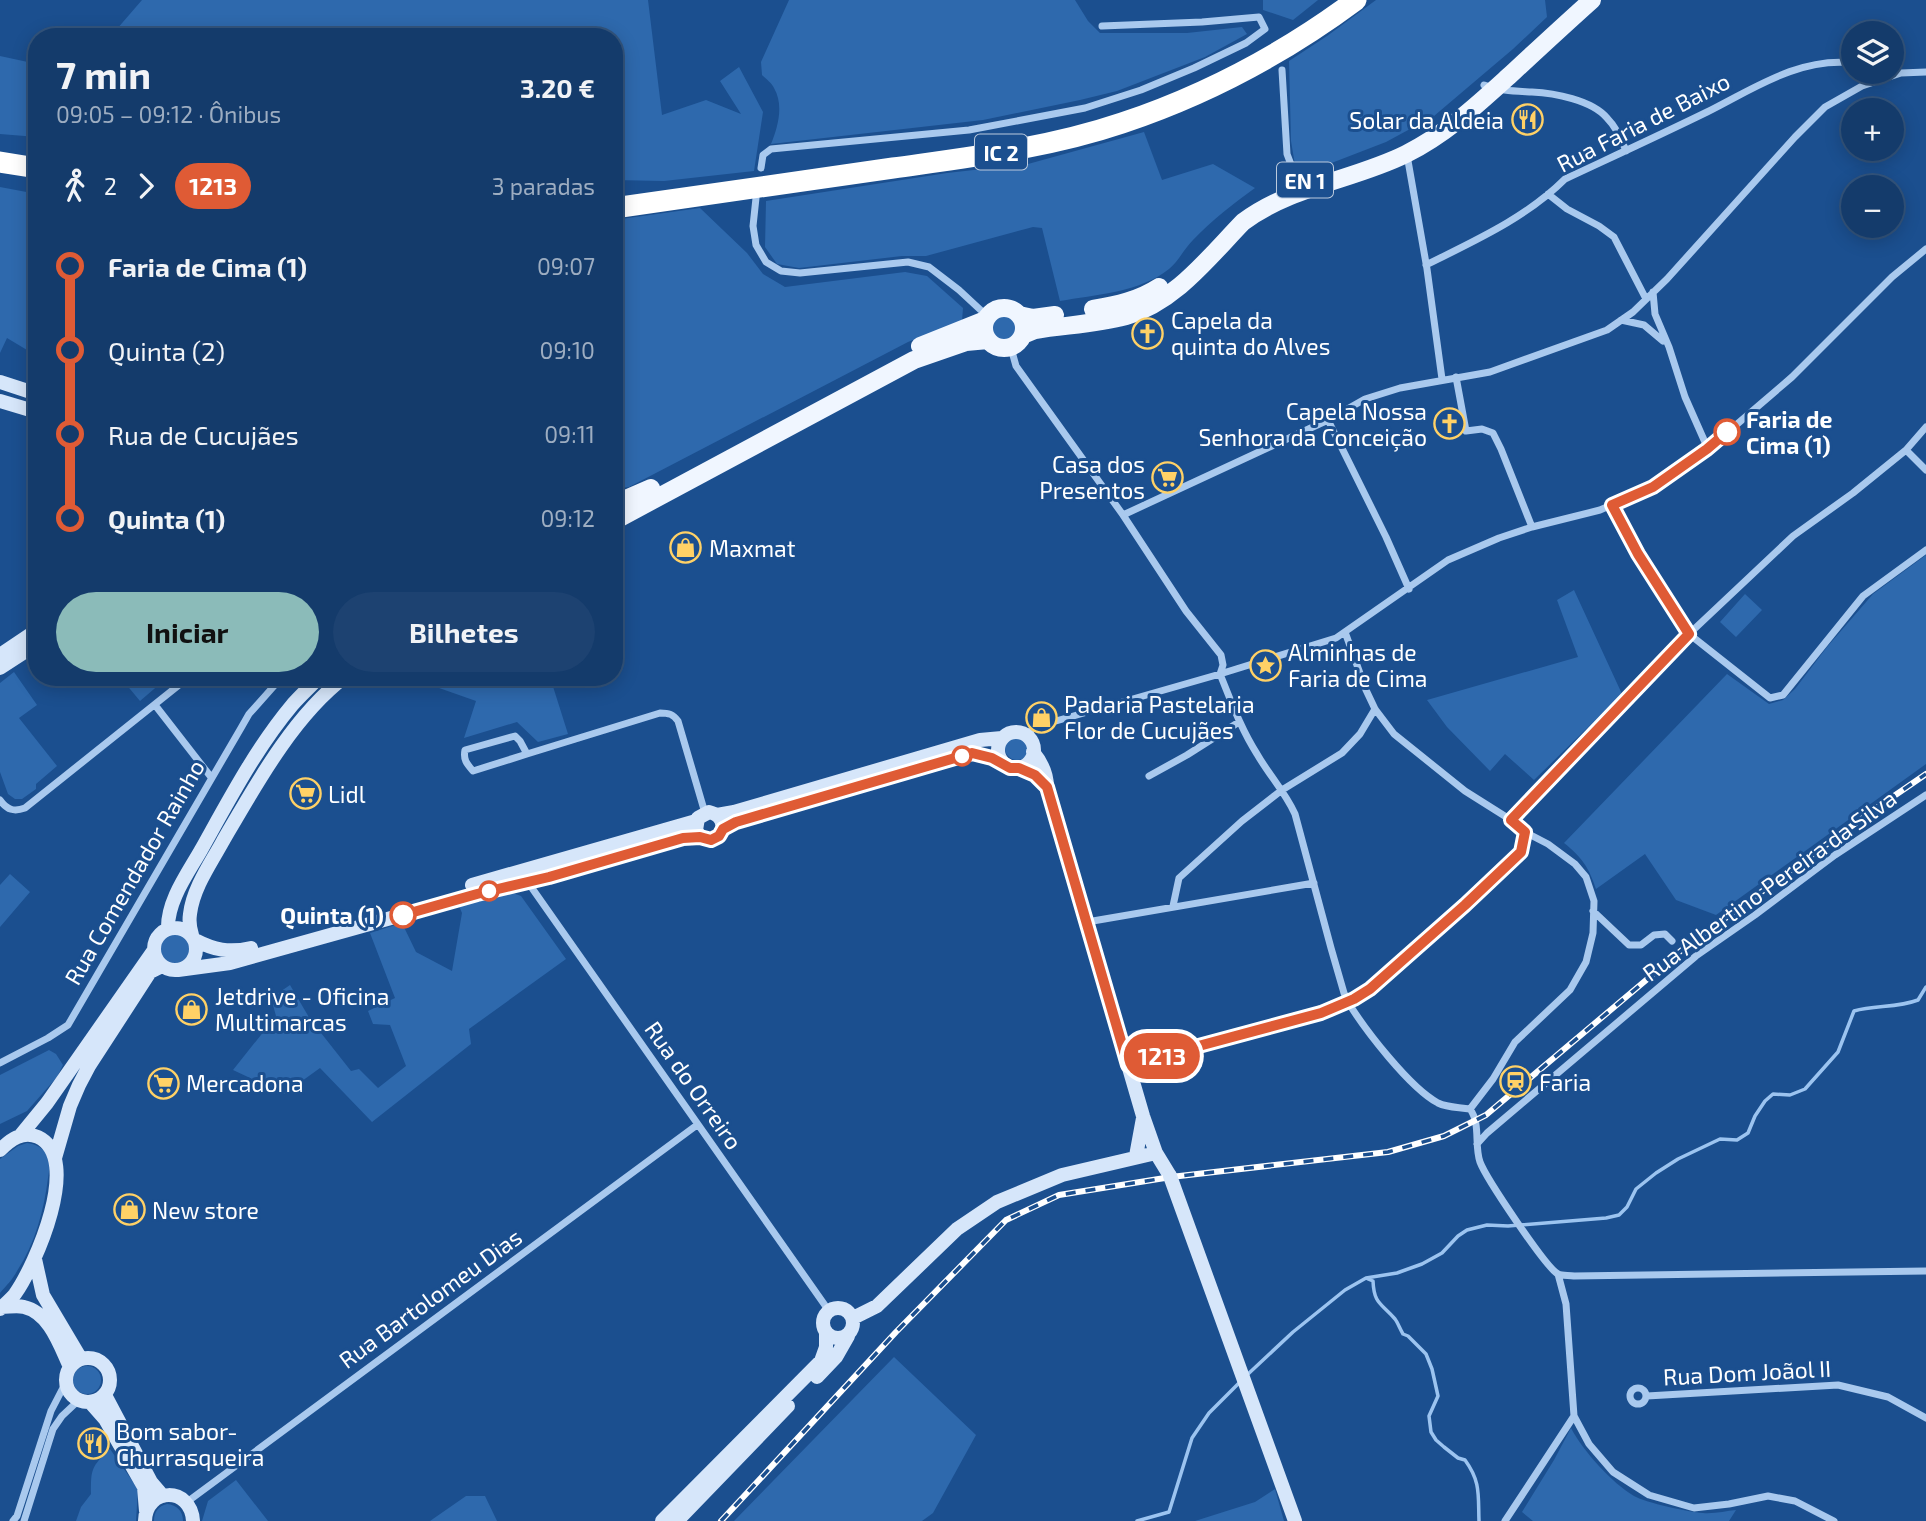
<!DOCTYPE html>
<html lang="pt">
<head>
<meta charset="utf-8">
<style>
  body { margin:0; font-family:"Exo 2",sans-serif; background:#1d4271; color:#f1f3f6; height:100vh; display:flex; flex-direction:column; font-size:26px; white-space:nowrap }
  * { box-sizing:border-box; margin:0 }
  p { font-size:23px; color:#9dadc1 }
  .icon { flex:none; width:38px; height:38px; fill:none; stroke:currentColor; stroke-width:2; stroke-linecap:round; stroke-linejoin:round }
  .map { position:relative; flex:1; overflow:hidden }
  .details { position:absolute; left:28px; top:28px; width:595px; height:658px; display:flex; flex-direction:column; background:#143b6b; border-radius:28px; box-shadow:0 4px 18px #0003,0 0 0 2px #33557e }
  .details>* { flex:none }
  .badge { padding:0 14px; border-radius:23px; font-size:24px; line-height:46px }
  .tools { position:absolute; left:1841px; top:21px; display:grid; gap:14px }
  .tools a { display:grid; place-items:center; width:63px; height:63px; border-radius:50%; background:#143b6b; box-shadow:0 4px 18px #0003,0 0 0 2px #33557e; font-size:35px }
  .map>.badge { position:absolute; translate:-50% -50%; box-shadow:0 0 0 4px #fff }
  .legs { display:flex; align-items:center; gap:10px; height:77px; padding:0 28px; font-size:23px }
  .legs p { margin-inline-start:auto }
  .overview { display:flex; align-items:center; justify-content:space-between; height:119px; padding:0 28px }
  h1 { font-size:38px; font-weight:700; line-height:52px }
  .primary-button { display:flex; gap:14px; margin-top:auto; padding:14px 28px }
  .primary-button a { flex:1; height:80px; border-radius:42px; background:#8bbbb9; color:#111; font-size:28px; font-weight:700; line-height:80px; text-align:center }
  .primary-button a+a { background:#1d4271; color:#f1f3f6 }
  ul { padding:0 28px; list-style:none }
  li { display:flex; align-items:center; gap:24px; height:84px; font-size:26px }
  li i { display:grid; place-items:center; width:10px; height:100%; margin:0 9px; background:currentColor }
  li i::after { content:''; width:18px; height:18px; margin:-9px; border:5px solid; border-radius:50%; background:#143b6b }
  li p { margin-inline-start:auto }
  li:first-child i { background:linear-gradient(#0000 50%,currentColor 0) }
  li:last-child i { background:linear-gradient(currentColor 50%,#0000 0) }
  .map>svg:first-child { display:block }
  .green { fill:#2e69ad }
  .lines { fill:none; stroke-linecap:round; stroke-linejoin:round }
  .stream { stroke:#9cc4f0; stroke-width:3.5 }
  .street { stroke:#a9c9ee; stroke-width:7 }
  .secondary { stroke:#d6e6fa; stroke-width:14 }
  .primary { stroke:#f0f6ff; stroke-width:18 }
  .highway { stroke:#fff; stroke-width:21 }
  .rail-casing { stroke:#fff; stroke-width:6 }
  .rail { stroke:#1b4f8f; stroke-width:3.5; stroke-dasharray:10; stroke-linecap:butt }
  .secondary-bridge { stroke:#d6e6fa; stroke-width:14 }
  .line-1-casing { stroke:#fff; stroke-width:16 }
  .line-1 { stroke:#df5b35; stroke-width:10 }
  .stop-1-dot { fill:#fff; stroke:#df5b35; stroke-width:3.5 }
  .labels { text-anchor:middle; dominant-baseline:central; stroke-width:6; stroke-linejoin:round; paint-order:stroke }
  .shield { fill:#1b4f8f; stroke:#bbcadd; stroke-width:2 }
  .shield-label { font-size:21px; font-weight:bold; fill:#fff }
  .poi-label { font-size:23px; fill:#fff; stroke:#1b4f8f; text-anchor:start }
  .street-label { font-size:23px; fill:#fff; stroke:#1b4f8f }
  .stop-label { font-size:23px; font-weight:bold; fill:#fff; stroke:#1b4f8f; text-anchor:start }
</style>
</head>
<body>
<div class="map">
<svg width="1926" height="1521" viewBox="0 0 1926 1521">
  <rect width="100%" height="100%" fill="#1b4f8f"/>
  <path class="green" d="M142,0H648L662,115L706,100L741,114L720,81L739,67L763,112L754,171L664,181L614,180V37H110Z
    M789,0H1075L1088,21L1100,33H1187L1242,27L1247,34L1205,57L1117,91L1080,100L983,120L771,144C778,127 784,105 774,88C772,83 766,79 762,75L761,62Z
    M1263,0H1318L1293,20L1263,10Z
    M1376,0H1545L1547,17L1513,49L1434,116L1386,142L1303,174L1295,165L1291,141L1289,61L1327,36Z
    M0,56L37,64V137L0,134Z
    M1144,132L1162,180L1213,164L1255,188C1233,204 1212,220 1193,240C1184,249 1178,262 1169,269C1141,292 1094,295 1060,301L1042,228L1033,227L926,256H902L799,268L777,264L765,247L766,201L947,173L1028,164Z
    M0,187L37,194V356L7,338L0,353Z
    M700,208L747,253L763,274L785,287L905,272L927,276L963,308L962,321L908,342L629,487L614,489V220Z
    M992 328a12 12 0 1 1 24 0a12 12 0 1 1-24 0Z
    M1926,555V764L1716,915L1676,900L1645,854L1596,889C1589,868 1582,857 1564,843L1727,674L1769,704L1783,700L1795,689L1827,647L1873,594Z
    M1574,590L1622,694L1534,780L1505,754L1490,771L1447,727L1427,700L1578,657L1557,600Z
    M1745,594L1762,610L1736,637L1720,622Z
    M14,672L37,705L19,718L57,766L36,784V789L22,799H15L8,794L0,772V683Z
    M120,677H168L140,701Z
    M417,677H550L568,734L538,742L517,722L464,738L476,701L422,682Z
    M1005 748a12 12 0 1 1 24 0a12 12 0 1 1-24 0Z
    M10,874L30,892L0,927V885Z
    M513,893L521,896L566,959L469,1029L471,1044L372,1122L320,1068L284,1094L233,1070L276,1016L271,998L290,985L310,1019L351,1071L359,1069L378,1088L406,1066L390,1025L373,1024L368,1011L395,998L370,933L402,923L416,952L452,971L462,913L459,906Z
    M159 947a16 16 0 1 1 32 0a16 16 0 1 1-32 0Z
    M49,1050L56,1054L63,1065L57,1077L27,1111L0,1124V1075Z
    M27,1143C35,1144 45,1148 48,1157C51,1163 49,1171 48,1178C44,1210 35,1244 17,1271C13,1279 6,1286 0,1293V1159L18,1146Z
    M894,1357L976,1435L933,1513L922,1521H734Z
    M73 1380a14 14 0 1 1 28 0a14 14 0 1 1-28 0Z
    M1571,1428C1583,1451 1612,1483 1634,1496C1646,1503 1689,1512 1703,1513C1714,1514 1726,1511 1736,1510L1729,1521H1533L1522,1512L1554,1460Z
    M110,1449L138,1489L136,1521H76L81,1507L91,1494C91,1469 91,1467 110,1449Z
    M236,1480L268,1521H202L208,1501Z
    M1275,1489L1284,1521H1195L1255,1502Z
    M466,1496H485L497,1521H430Z
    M167,1504C177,1505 183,1511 183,1521H154C154,1512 158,1506 167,1504Z"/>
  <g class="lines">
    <path class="stream" d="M1368,1279L1373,1281C1374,1304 1381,1303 1395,1319C1398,1323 1400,1329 1403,1334L1408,1336L1426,1354L1432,1369L1438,1396L1429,1416L1431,1432L1436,1440L1444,1447L1458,1458L1465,1460C1481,1482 1478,1495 1479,1521
      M1247,1375L1293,1332L1345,1290L1366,1278L1397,1273L1422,1264L1442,1253L1458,1236L1467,1230L1487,1225L1508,1226L1606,1218L1619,1215L1627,1207L1636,1189L1656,1173L1678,1159L1720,1139L1737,1140L1748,1133L1755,1116L1765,1101L1773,1094L1790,1095L1805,1089L1838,1052L1854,1011C1875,1005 1897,1008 1918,1000L1926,987
      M1137,1521L1169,1512L1192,1438L1209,1413L1241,1381"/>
    <path class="street" d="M1282,70L1287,154L1298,183
      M1484,85C1500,91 1514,91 1532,92C1554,93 1592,100 1607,118C1615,126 1622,140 1626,151
      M1407,155L1427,269L1442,379
      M761,168L763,155L771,149L969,130L1085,108L1141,90L1194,68L1246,43L1265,29L1259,17L1202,22L1102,26
      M1548,194L1567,209L1599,226L1614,237L1646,299
      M756,198L753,226L756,245L766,262L781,271L800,273L908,262L929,267L959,290L987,316
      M1426,265C1474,241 1526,218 1565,179C1612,157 1660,135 1707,112C1753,89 1799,57 1853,63
      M1653,292L1655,314L1669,347L1685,397L1708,449
      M1621,320L1644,325L1663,341
      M1011,348L1016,366L1123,515L1186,611L1221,655L1223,665L1220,674
      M1456,377L1466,431L1482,429L1493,433L1501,449L1532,527
      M1328,420L1386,537L1409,589
      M1906,450L1926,470
      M1612,505L1638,554L1689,634L1770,698L1783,695L1863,596L1926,550
      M1123,515L1328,420L1365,399L1400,388L1490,372L1607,330L1633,312L1667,279L1795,137L1825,107L1862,86L1901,73L1926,72
      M1345,632L1366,690L1375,709L1394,734L1465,791L1511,820L1525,832L1548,844L1575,864L1586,877L1594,901L1593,933L1586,962L1570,990L1515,1042L1493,1079L1470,1109
      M1220,674C1231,701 1241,729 1257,754C1269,775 1285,792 1295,814L1331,948L1344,993L1348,1002C1365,1030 1410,1088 1438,1103C1448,1108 1459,1107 1470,1109
      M155,705L211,777
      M1026,735L1035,727L1220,674L1336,638L1448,560L1499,538L1532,527L1600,510L1653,487L1708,449L1792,377L1892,277L1926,249
      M527,754L473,771C467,764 463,760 465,750L515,736L520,741L527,754L660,713C669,713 673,714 678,721L705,813
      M1149,776L1187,755L1239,722
      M0,800C7,810 14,812 25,808L189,677
      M1511,820L1689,634L1793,536L1853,493L1906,450L1926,427
      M527,881L829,1311
      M1173,906L1179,878L1242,821L1282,790L1342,753L1360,734L1375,709
      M1593,911L1629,945H1641L1654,935L1665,934L1672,941
      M1087,922L1314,883
      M0,1063L48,1038L68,1025L241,728L249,714L282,677
      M1128,1065L1321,1013L1354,999L1370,989L1413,951L1521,852L1525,832
      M1470,1109C1481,1124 1474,1145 1480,1162C1486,1178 1546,1268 1558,1274C1562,1276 1569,1275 1574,1276L1926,1271
      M1477,1144L1487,1133L1696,956L1755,915L1835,855L1926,795
      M1558,1274L1566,1304L1574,1416L1589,1444L1613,1472L1649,1495L1694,1508L1729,1504L1768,1496L1795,1501L1834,1521
      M1630 1396a8 8 0 1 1 16 0a8 8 0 1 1-16 0Z
      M1647,1396L1838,1385L1888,1397L1926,1418
      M187,1502L697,1125
      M13,1521L17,1516L51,1411L66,1382
      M24,1521L53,1429L62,1416L79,1400
      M1505,1521L1574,1416"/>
    <path class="secondary" d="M0,382L37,394
      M0,401L37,412
      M0,655L37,630
      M0,668L37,644
      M998 750a18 18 0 1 1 36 0a18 18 0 1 1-36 0Z
      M1033,752C1042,763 1047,773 1047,787L1143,1116L1156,1153L1170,1176
      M717,815L734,812L980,740L1002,738
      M723,829L736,822L973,753L992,758L1003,763
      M472,885L696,821
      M154 949a21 21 0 1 1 42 0a21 21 0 1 1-42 0Z
      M168,929C167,901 188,873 201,850C229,800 256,748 293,704C301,695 311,686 319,677
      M192,935C190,929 189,921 190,914C193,888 211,863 223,841C255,786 294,715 345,677
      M195,940C214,950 229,953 251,948
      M178,970L230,963L477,894L549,877L683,838L700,837L711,840C727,834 726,816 709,812L698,818L696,830L700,837
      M20,1136L47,1103L154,950
      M0,1150C10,1140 23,1130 38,1137C83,1158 35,1266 15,1294C11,1299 5,1304 0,1309
      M1136,1156L1143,1118
      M55,1158L70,1106L79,1085L89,1066L150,972L162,966
      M35,1259L43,1295L81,1359
      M2,1307C9,1307 17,1305 24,1307C50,1313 60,1346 70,1367
      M823 1323a15 15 0 1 1 30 0a15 15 0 1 1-30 0Z
      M853,1318L877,1306L957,1229L997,1202L1062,1175L1156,1153
      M66 1380a22 22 0 1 1 44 0a22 22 0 1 1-44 0Z
      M817,1377L836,1357L848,1336
      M105,1395L151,1482L163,1496
      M90,1402L105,1419L144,1487L146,1511
      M145,1521C146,1487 191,1486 193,1521
      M662,1521L821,1361L826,1347V1333
      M677,1521L788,1406"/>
    <path class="primary" d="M984 328a20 20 0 1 1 40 0a20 20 0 1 1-40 0Z
      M1093,309C1117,305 1139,300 1159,287
      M1019,315L1033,318L1055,315
      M1023,335L1035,330C1065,325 1097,324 1126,316C1175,302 1209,257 1243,222C1291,186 1354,180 1406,154C1446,134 1477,105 1509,76C1536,51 1564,25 1592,0
      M920,346L985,320
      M614,504L651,488
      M614,521L914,360L966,342L988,340"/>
    <path class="highway" d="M0,162L37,168
      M614,208C707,194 800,181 893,168C970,157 1048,148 1122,123C1206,95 1286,52 1356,0"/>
    <defs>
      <path id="rail" d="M721,1521L896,1332L1006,1220L1059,1195L1171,1177L1388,1152L1444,1136L1486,1115L1683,949L1875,809L1926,774"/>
    </defs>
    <use href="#rail" class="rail-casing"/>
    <use href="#rail" class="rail"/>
    <path class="secondary-bridge" d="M1170,1176L1295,1521"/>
  </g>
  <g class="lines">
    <defs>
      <path id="line-1" d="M403,915L477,894L549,877L683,838L700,837L711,840L719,836L723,829L736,822L972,753L992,758L1010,768H1019L1035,775L1047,787L1128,1065L1321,1013L1354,999L1370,989L1465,905L1521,852L1525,832L1511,820L1689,634L1638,554L1612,505L1653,487L1707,449L1727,432"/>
    </defs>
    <use href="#line-1" class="line-1-casing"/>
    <use href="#line-1" class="line-1"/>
  </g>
  <defs>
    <symbol id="restaurant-ring" viewBox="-11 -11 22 22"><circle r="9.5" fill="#1b4f8f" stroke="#ffd166" stroke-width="1.5"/><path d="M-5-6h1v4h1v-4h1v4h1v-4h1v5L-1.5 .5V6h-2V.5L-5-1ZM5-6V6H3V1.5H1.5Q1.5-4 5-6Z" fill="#ffd166"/></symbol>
    <symbol id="church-ring" viewBox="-11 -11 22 22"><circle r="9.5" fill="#1b4f8f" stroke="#ffd166" stroke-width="1.5"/><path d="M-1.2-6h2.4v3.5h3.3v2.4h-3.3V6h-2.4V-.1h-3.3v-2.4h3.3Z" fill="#ffd166"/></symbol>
    <symbol id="supermarket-ring" viewBox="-11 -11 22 22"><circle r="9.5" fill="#1b4f8f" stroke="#ffd166" stroke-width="1.5"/><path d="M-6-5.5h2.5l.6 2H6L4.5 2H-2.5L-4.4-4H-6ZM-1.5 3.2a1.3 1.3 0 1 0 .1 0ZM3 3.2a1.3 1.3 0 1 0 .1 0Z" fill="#ffd166"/></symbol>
    <symbol id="shop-ring" viewBox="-11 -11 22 22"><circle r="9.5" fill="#1b4f8f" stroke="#ffd166" stroke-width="1.5"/><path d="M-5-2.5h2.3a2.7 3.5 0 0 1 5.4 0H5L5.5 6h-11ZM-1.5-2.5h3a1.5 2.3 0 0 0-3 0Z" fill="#ffd166"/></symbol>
    <symbol id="sight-ring" viewBox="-11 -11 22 22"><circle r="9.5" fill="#1b4f8f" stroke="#ffd166" stroke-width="1.5"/><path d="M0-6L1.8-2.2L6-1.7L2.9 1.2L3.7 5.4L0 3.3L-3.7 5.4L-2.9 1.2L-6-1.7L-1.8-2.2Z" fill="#ffd166"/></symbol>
    <symbol id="station-ring" viewBox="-11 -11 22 22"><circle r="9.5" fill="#1b4f8f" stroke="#ffd166" stroke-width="1.5"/><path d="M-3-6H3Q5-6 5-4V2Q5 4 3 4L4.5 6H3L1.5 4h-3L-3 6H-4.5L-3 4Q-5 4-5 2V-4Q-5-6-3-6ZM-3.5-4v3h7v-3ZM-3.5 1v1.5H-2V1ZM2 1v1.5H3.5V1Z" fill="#ffd166"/></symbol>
  </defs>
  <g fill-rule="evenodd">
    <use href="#restaurant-ring" x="1510" y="102" width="35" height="35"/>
    <use href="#church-ring" x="1130" y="316" width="35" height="35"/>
    <use href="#church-ring" x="1432" y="406" width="35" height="35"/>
    <use href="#supermarket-ring" x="1150" y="460" width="35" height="35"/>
    <use href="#shop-ring" x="668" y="530" width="35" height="35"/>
    <use href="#sight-ring" x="1248" y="648" width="35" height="35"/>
    <use href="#shop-ring" x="1024" y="700" width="35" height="35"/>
    <use href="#supermarket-ring" x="288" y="776" width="35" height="35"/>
    <use href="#shop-ring" x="174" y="992" width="35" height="35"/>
    <use href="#station-ring" x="1498" y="1064" width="35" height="35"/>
    <use href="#supermarket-ring" x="146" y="1066" width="35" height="35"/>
    <use href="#shop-ring" x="112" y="1192" width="35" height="35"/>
    <use href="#restaurant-ring" x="76" y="1426" width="35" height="35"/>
  </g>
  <g class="stop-1-dot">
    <circle cx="1727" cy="432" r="12"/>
    <circle cx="962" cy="756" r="9"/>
    <circle cx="489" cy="891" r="9"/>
    <circle cx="403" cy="915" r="12"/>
  </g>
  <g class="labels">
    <g class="shield">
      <rect x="975" y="134.5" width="52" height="35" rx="5"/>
      <rect x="1277" y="162.5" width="56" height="35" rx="5"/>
    </g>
    <g class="shield-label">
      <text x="1001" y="152">IC 2</text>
      <text x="1305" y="180">EN 1</text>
    </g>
    <g class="poi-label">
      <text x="1504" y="120" text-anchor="end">Solar da Aldeia</text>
      <text x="1171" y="320">Capela da<tspan x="1171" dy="26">quinta do Alves</tspan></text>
      <text x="1427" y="411" text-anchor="end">Capela Nossa<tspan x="1427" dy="26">Senhora da Conceição</tspan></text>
      <text x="1145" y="464" text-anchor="end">Casa dos<tspan x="1145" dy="26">Presentos</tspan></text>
      <text x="709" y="548">Maxmat</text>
      <text x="1288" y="652">Alminhas de<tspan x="1288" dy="26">Faria de Cima</tspan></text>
      <text x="1064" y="704">Padaria Pastelaria<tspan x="1064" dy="26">Flor de Cucujães</tspan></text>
      <text x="328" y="794">Lidl</text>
      <text x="215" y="996">Jetdrive - Oficina<tspan x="215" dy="26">Multimarcas</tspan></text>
      <text x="1539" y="1082">Faria</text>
      <text x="186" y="1083">Mercadona</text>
      <text x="152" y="1210">New store</text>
      <text x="116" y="1431">Bom sabor-<tspan x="116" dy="26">Churrasqueira</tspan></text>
    </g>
    <g class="street-label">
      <text transform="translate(1643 122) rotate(-27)">Rua Faria de Baixo</text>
      <text transform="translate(134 872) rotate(-60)">Rua Comendador Rainho</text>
      <text transform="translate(1769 885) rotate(-36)">Rua Albertino Pereira da Silva</text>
      <text transform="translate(694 1085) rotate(55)">Rua do Orreiro</text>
      <text transform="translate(430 1298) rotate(-36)">Rua Bartolomeu Dias</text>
      <text transform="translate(1747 1372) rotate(-3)">Rua Dom Joãol II</text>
    </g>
    <g class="stop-label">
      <text x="1746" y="419">Faria de<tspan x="1746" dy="26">Cima (1)</tspan></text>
      <text x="384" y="915" text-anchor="end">Quinta (1)</text>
    </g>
  </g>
</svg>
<div class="tools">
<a><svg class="icon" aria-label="layers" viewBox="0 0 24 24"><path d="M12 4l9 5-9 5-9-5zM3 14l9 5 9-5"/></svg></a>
<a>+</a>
<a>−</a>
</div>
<b class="badge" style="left:1162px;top:1056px;background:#df5b35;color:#fff">1213</b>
<section class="details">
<div class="overview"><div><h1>7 min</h1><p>09:05 – 09:12 · Ônibus</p></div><b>3.20 €</b></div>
<div class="legs"><svg class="icon" aria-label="walk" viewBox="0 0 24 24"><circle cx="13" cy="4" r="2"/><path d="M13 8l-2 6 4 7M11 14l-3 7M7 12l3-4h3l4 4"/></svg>2<svg class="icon" aria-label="forward" viewBox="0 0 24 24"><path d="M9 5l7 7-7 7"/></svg><b class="badge" style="background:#df5b35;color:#fff">1213</b><p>3 paradas</p></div>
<ul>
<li><i style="color:#df5b35"></i><b>Faria de Cima (1)</b><p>09:07</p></li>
<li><i style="color:#df5b35"></i><span>Quinta (2)</span><p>09:10</p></li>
<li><i style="color:#df5b35"></i><span>Rua de Cucujães</span><p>09:11</p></li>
<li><i style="color:#df5b35"></i><b>Quinta (1)</b><p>09:12</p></li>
</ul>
<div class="primary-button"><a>Iniciar</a><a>Bilhetes</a></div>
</section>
</div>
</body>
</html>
